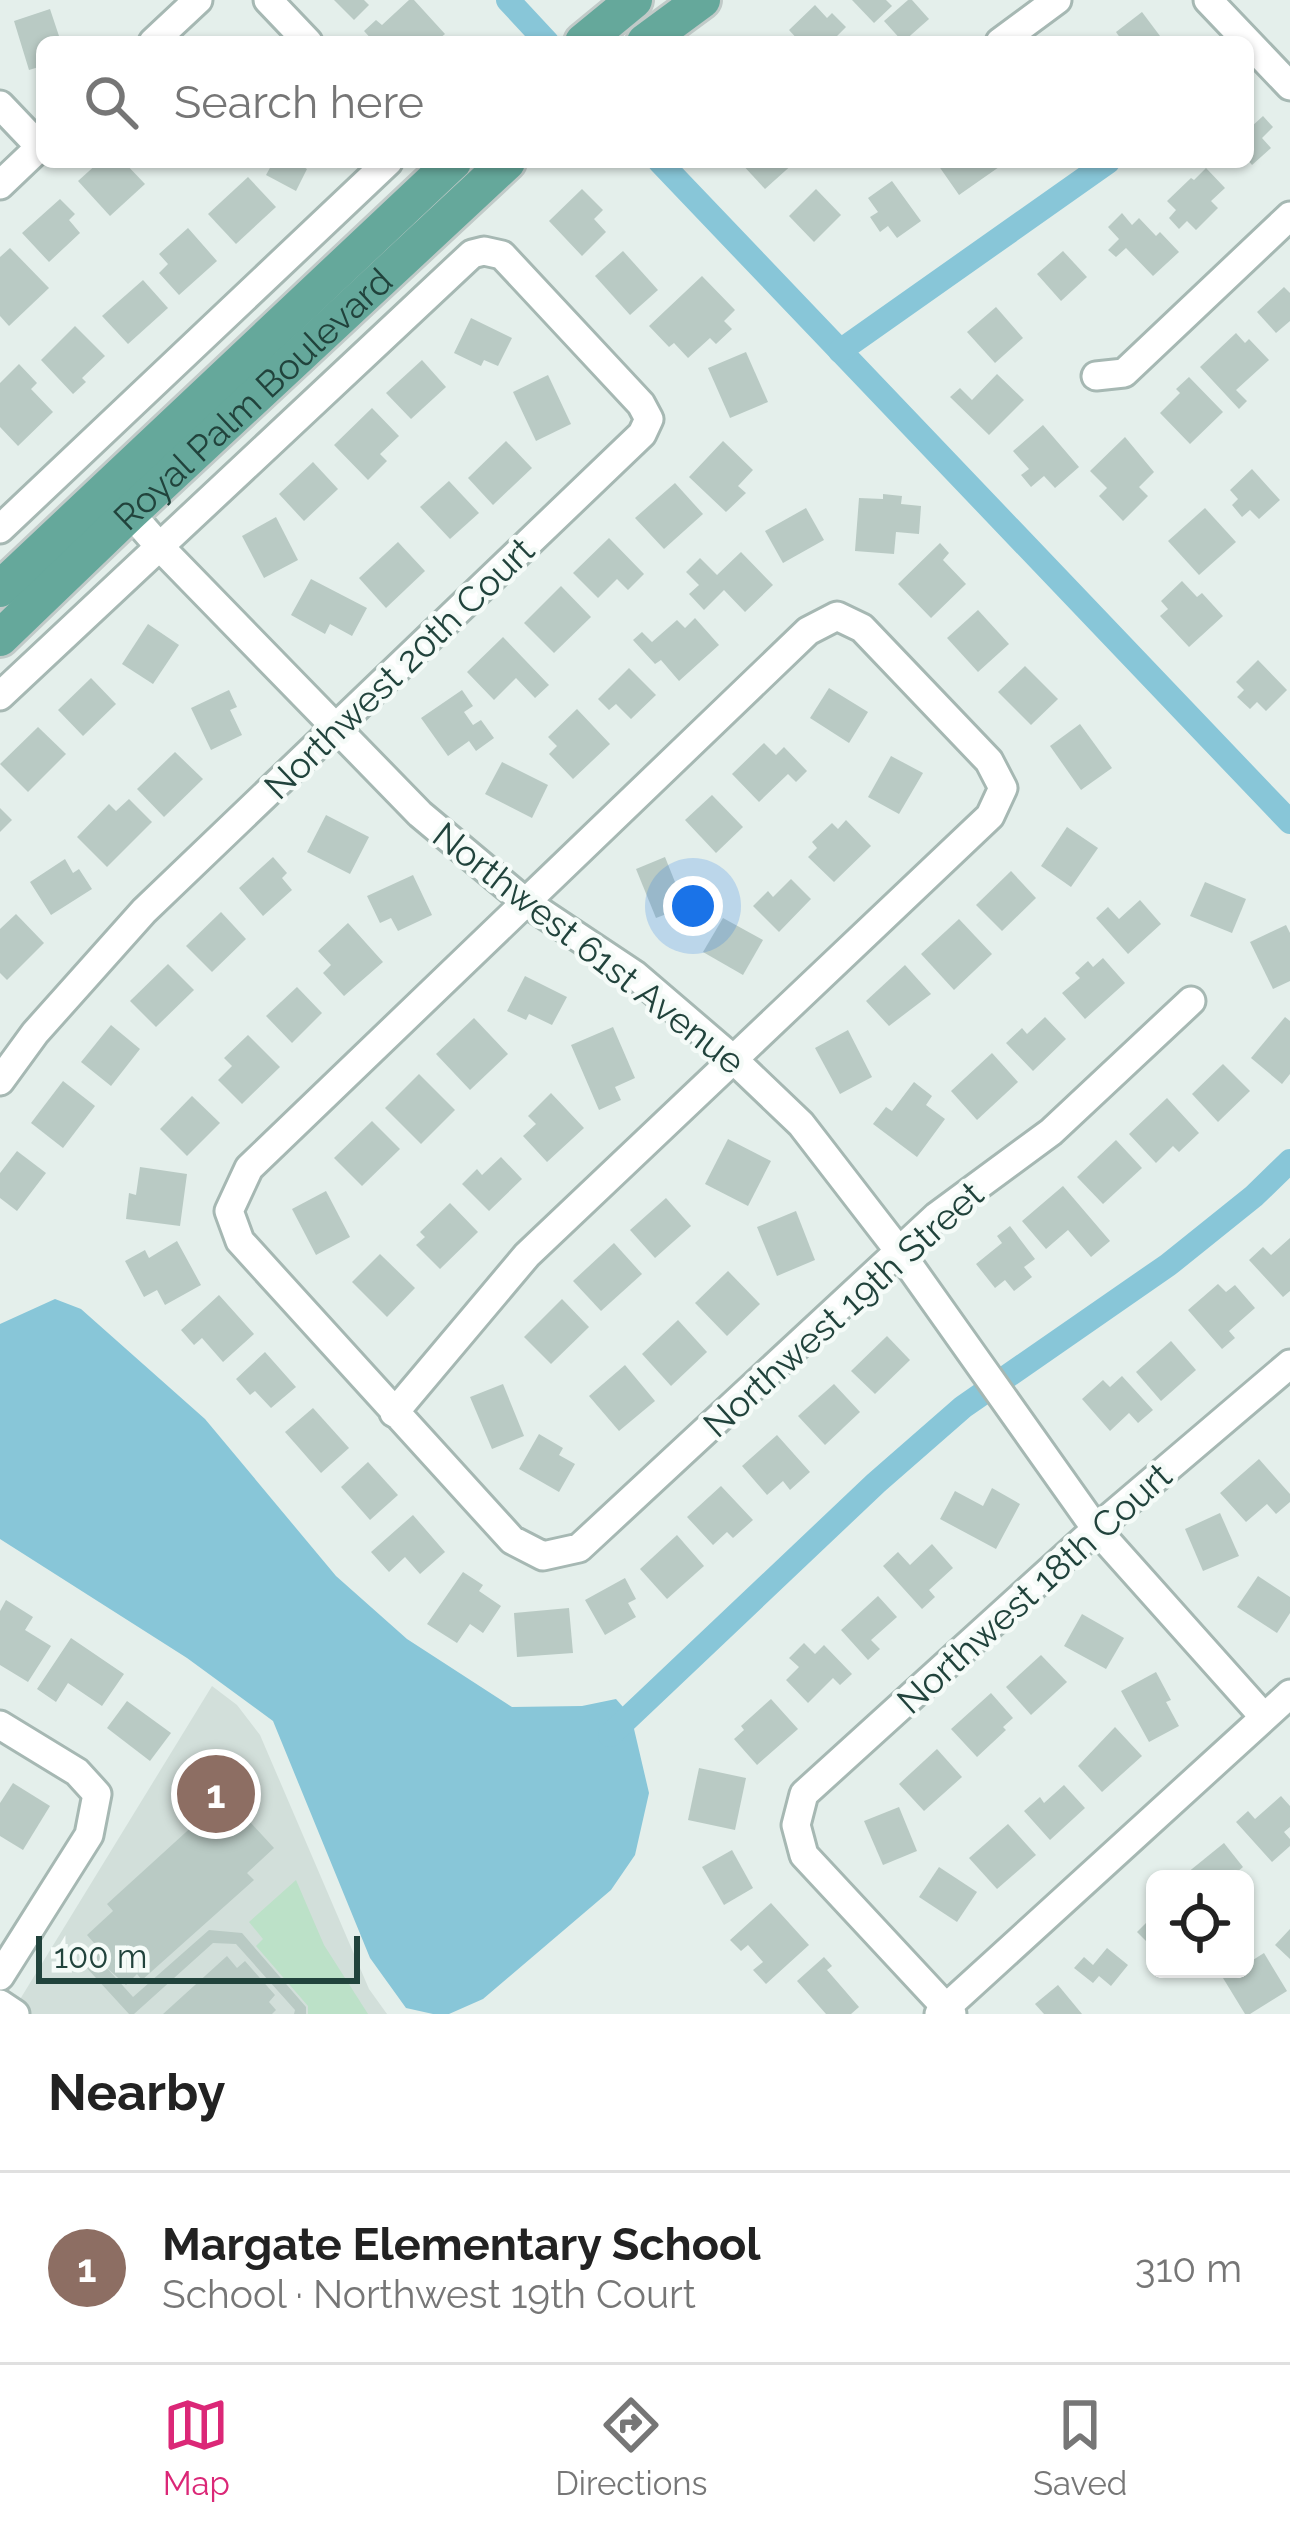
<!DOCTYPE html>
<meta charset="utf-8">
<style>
:root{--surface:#fff;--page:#f6f6f6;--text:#222;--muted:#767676;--line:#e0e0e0;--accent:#db2777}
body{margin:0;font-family:Raleway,sans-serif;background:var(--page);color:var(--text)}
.controls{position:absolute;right:36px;bottom:36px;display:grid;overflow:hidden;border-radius:18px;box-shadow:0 3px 9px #0004}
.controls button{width:108px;height:108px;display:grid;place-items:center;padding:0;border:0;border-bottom:3px solid var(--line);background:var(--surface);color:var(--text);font:60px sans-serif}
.scale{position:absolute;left:36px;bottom:30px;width:324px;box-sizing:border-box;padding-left:12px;border:6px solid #21433c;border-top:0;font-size:33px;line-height:42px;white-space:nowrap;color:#21433c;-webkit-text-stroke:9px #f5fbf8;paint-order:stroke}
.you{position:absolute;left:693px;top:906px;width:42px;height:42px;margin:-30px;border:9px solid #fff;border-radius:50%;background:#1a73e8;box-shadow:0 0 0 18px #1a73e833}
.badge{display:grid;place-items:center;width:78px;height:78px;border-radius:50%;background:var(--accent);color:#fff;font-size:39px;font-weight:700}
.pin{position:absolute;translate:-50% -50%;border:6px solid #fff;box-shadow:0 3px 12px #0006}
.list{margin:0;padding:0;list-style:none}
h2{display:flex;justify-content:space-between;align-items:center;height:156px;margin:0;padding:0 48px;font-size:51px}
h2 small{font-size:39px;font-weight:400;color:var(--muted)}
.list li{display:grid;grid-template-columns:78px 1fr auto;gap:36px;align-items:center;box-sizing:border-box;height:192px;padding:0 48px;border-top:3px solid var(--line)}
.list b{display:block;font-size:45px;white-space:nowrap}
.list p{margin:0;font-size:39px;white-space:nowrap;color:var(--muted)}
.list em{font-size:39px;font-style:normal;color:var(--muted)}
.icon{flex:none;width:66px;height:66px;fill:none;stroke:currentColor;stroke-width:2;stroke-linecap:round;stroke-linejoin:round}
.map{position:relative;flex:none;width:1290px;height:2014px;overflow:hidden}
.search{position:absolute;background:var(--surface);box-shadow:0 3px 9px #0004;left:36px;right:36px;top:36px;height:132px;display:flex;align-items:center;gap:30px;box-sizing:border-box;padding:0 42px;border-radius:18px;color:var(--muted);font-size:45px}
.sheet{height:348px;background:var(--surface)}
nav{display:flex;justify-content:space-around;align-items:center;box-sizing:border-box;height:168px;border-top:3px solid var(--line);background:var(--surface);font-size:33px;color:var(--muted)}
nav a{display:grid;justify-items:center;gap:6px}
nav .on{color:var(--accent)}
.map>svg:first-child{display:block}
</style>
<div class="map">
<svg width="1290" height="2014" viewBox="0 0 1290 2014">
<rect width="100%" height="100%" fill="#e4efeb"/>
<path fill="#d2dfda" d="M212 1686 237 1705 260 1735 369 1989 387 2014H11Z"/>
<path fill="#bce1c8" d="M296 1880 324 1945 368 2014H308V2006L256 1946 263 1939 249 1922Z"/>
<path fill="#88c6d8" d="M55 1299 81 1309 205 1419 336 1576 407 1639 512 1707 582 1706 616 1699 631 1716 649 1793 635 1855 611 1890 483 1999 449 2014H433L406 2008 370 1958 273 1721 187 1658 0 1539V1324Z"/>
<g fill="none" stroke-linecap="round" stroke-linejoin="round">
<g stroke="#88c6d8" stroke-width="24">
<path d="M508 0 547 42"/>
<path d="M660 162 1290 822"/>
<path d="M840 351 1108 162"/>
<path d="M610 1735 876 1483 963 1407 1168 1265 1254 1196 1290 1161"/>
</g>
</g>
<g fill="#b9cac4">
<path d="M334 0H364L369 5 354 20Z"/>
<path d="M409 0H414L445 34 435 42H374L364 31 376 20 382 25Z"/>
<path d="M852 0H886L892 6 874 23Z"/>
<path d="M908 0H912L929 19 903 42 884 21Z"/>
<path d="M815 5 827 18 832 13 846 27 831 42H800L789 30Z"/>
<path d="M50 9 61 42H42V66L29 70 14 21Z"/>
<path d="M1142 12 1163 40 1161 42H1123L1116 32Z"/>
<path d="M1263 116 1273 127 1262 138 1271 148 1252 165 1248 160V123L1251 127Z"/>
<path d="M99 162H124L145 184 110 216 78 181Z"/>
<path d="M263 162H295L307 169 296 191 266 175 271 166Z"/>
<path d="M740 162H795L765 189Z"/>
<path d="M936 162H970L972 166 977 162H996L999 167 959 195Z"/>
<path d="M1206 168 1225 188 1211 201 1218 208 1196 230 1187 221 1179 229 1169 218 1176 210 1167 201 1191 178 1194 180Z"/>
<path d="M248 177 276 207 236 244 208 214Z"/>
<path d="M892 181 921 221 897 238 888 226 880 232 870 217 878 212 868 198Z"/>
<path d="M582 189 603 210 594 219 606 232 582 256 549 221Z"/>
<path d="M816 189 841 215 814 242 789 216Z"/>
<path d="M60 199 75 214 69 220 80 233 49 262 22 233Z"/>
<path d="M1122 213 1132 225 1139 218 1156 236 1160 232 1179 252 1153 276 1126 248 1116 257 1108 250 1119 239 1108 227Z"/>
<path d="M188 228 217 261 179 295 159 273 168 264 159 254Z"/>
<path d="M10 248 49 288 9 326 0 316V257Z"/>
<path d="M623 251 658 290 630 315 595 276Z"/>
<path d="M1063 251 1087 277 1061 301 1037 274Z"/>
<path d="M702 276 735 310 724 321 732 329 716 344 710 338 688 358 674 343 669 347 649 326Z"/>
<path d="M143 280 168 308 128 344 102 316Z"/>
<path d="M1284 287 1290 293V321L1276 333 1257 312Z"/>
<path d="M996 307 1023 338 995 363 967 332Z"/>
<path d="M471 318 512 338 498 366 484 360 481 366 454 353Z"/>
<path d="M75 326 105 356 82 378 86 382 73 394 41 360Z"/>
<path d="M1236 333 1245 343 1249 339 1269 360 1236 390 1247 401 1239 409 1200 367Z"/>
<path d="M746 352 768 402 730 418 708 368Z"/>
<path d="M422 360 446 387 411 419 386 393Z"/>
<path d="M19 364 37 383 31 389 53 412 18 446 0 427V383Z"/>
<path d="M997 374 1024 400 989 435 950 397 960 388 972 400Z"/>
<path d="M548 375 571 424 536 441 513 392Z"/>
<path d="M1189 377 1223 412 1190 444 1160 413 1180 393 1176 389Z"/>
<path d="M372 408 399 436 380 454 387 461 368 480 334 445Z"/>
<path d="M1043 425 1079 467 1055 488 1044 476 1031 487 1021 475 1029 469 1013 451Z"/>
<path d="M1125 437 1154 472 1139 487 1148 496 1123 521 1099 496 1107 488 1090 471Z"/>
<path d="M506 441 532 468 493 505 468 478Z"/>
<path d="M723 441 753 470 738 486 746 493 726 512 689 477Z"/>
<path d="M313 462 338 489 304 521 279 494Z"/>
<path d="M1252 469 1280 500 1259 519 1250 510 1242 517 1232 505 1238 499 1230 490Z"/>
<path d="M449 481 479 513 450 539 420 507Z"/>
<path d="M675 483 703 514 664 549 635 518Z"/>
<path d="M883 494 902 496 901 504 921 506 919 534 896 532 894 554 855 551 859 498 883 499Z"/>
<path d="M806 508 824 540 783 563 765 531Z"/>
<path d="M1205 508 1236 542 1199 575 1168 541Z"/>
<path d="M276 517 298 560 264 578 242 536Z"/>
<path d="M609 538 644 574 628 590 617 579 598 598 573 573Z"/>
<path d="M398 542 425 571 386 608 359 578Z"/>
<path d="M940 543 949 553 943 560 966 584 931 618 898 584Z"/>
<path d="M741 552 773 585 745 612 724 590 704 610 689 594 699 585 686 572 700 558 717 575Z"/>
<path d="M311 579 367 608 352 636 330 624 325 634 291 615Z"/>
<path d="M1182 581 1197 597 1202 593 1223 616 1189 647 1160 616 1168 609 1161 601Z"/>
<path d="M561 586 591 617 554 653 524 623Z"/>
<path d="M978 610 1009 644 978 672 947 638Z"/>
<path d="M695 618 719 645 679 681 661 660 655 664 633 640 642 632 652 642 677 620 685 628Z"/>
<path d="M148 624 179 645 153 684 122 664Z"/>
<path d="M503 637 549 685 535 698 516 678 494 700 467 672Z"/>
<path d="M1258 660 1287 690 1266 711 1257 702 1250 709 1237 697 1244 690 1236 682Z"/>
<path d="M1025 666 1058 699 1031 725 998 692Z"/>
<path d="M629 668 656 695 631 719 616 704 609 710 598 699Z"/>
<path d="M91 678 116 704 83 736 58 710Z"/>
<path d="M829 688 868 712 849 743 810 718Z"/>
<path d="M229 690 237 707 230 710 242 735 211 750 191 708Z"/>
<path d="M462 690 473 706 464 712 473 725 481 720 494 738 476 751 469 741 448 756 421 718Z"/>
<path d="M577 709 610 744 573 779 549 754 557 746 548 737Z"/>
<path d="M1080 724 1112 768 1081 790 1050 746Z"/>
<path d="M38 727 66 754 28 792 0 764Z"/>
<path d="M764 743 776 755 784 747 807 771 796 782 788 774 759 802 732 774Z"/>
<path d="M175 752 203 779 164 817 137 789Z"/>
<path d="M891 756 923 773 899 814 868 797Z"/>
<path d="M502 762 548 785 532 818 485 794Z"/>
<path d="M712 795 743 827 716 853 685 820Z"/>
<path d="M129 799 152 822 107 867 77 837 109 804 116 811Z"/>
<path d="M0 808 12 820 0 832Z"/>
<path d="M326 815 369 837 350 874 307 852Z"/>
<path d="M846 820 871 846 834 882 808 857 817 848 812 842 832 823 838 829Z"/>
<path d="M1067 827 1098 848 1071 887 1041 866Z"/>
<path d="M273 857 287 873 282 878 292 890 263 916 239 888Z"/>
<path d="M665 857 685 907 656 918 636 869Z"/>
<path d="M65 859 73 873 79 869 92 889 51 915 30 882Z"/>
<path d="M1011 871 1036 898 1002 931 976 905Z"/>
<path d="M413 875 432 915 398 931 391 918 380 923 367 896Z"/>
<path d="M791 879 811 899 779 932 753 906 768 891 773 897Z"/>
<path d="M1205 882 1246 899 1232 933 1190 916Z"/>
<path d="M1140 900 1161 924 1128 954 1096 918 1108 907 1119 919Z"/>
<path d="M221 912 246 939 212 972 186 946Z"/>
<path d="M16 914 44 943 7 980 0 973V929Z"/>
<path d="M723 918 763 940 743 975 703 952Z"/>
<path d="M959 919 992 954 954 990 921 954Z"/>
<path d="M348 923 383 962 344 996 323 973 331 965 318 951Z"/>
<path d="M1286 925 1290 933V981L1273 989 1250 942Z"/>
<path d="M1103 958 1125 983 1085 1019 1062 993 1080 978 1075 973 1088 961 1093 967Z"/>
<path d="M168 964 194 990 156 1027 130 1001Z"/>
<path d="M905 965 931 994 889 1026 866 1001Z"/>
<path d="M525 976 567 997 552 1025 529 1014 526 1020 507 1011Z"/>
<path d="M297 987 322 1013 292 1043 266 1016Z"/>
<path d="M1045 1017 1066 1039 1033 1071 1006 1043 1022 1028 1027 1034Z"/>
<path d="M1285 1017 1290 1021V1074L1282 1084 1251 1058Z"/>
<path d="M474 1018 508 1054 470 1090 436 1054Z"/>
<path d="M111 1025 140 1049 111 1086 81 1062Z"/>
<path d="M613 1027 635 1078 615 1087 621 1100 599 1110 571 1045Z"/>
<path d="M848 1030 872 1077 840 1094 815 1048Z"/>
<path d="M248 1035 280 1067 242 1104 218 1080 232 1066 224 1058Z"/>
<path d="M992 1053 1018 1082 977 1120 951 1091Z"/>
<path d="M1223 1064 1250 1091 1218 1122 1192 1094Z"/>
<path d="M419 1074 455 1110 421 1144 385 1108Z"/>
<path d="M63 1081 95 1106 63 1148 31 1123Z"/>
<path d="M914 1082 932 1096 926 1105 945 1119 917 1157 873 1124 886 1107 892 1111Z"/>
<path d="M551 1093 584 1128 547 1162 523 1136 536 1124 528 1116Z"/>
<path d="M192 1096 220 1123 187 1156 160 1129Z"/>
<path d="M1167 1098 1199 1133 1179 1152 1173 1146 1156 1163 1129 1134Z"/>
<path d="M372 1121 400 1149 362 1186 334 1158Z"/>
<path d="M728 1139 771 1161 748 1206 705 1184Z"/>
<path d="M1116 1140 1142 1168 1103 1204 1077 1177Z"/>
<path d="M17 1151 46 1173 17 1211 0 1198V1173Z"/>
<path d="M501 1157 522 1179 489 1211 462 1184 477 1169 482 1175Z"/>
<path d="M140 1167 187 1174 180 1226 126 1219 129 1193 136 1195Z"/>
<path d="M1063 1186 1110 1241 1091 1257 1068 1230 1046 1249 1022 1221Z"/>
<path d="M326 1191 350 1237 316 1255 292 1209Z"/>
<path d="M666 1198 691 1226 655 1258 630 1230Z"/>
<path d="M450 1203 478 1232 440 1269 416 1245 425 1237 420 1232Z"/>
<path d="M796 1211 815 1260 777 1276 757 1227Z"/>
<path d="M1010 1226 1035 1259 1024 1267 1032 1277 1014 1291 1005 1280 995 1288 976 1264 1002 1243 997 1236Z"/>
<path d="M1290 1238V1291L1283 1297 1249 1260 1263 1247 1271 1255Z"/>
<path d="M177 1241 201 1285 165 1305 157 1290 144 1297 125 1261 145 1250 149 1258Z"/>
<path d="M614 1243 642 1274 601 1311 573 1281Z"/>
<path d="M380 1254 415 1288 387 1317 352 1282Z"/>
<path d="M728 1271 760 1304 727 1336 695 1303Z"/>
<path d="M1218 1284 1226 1292 1235 1285 1255 1308 1229 1331 1235 1338 1222 1349 1188 1310Z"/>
<path d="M219 1295 254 1334 223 1362 202 1338 194 1345 181 1330Z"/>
<path d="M562 1299 589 1327 551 1364 524 1337Z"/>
<path d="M678 1320 707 1352 671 1386 642 1354Z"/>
<path d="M887 1336 910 1360 875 1394 851 1371Z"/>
<path d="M1171 1341 1196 1370 1161 1401 1136 1372Z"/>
<path d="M265 1352 296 1387 271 1408 255 1391 250 1395 236 1379Z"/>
<path d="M625 1365 655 1401 619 1431 589 1396Z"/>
<path d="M1122 1376 1153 1410 1138 1423 1129 1413 1110 1431 1082 1399 1103 1380 1110 1387Z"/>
<path d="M503 1384 524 1436 492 1449 470 1397Z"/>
<path d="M834 1384 860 1412 825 1445 798 1416Z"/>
<path d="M313 1408 349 1448 321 1473 285 1432Z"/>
<path d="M539 1434 563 1448 559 1455 575 1464 559 1492 519 1469Z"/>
<path d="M777 1435 810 1472 790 1490 783 1481 767 1495 742 1466Z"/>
<path d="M1259 1459 1290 1494V1502L1276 1514 1267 1504 1246 1522 1220 1493Z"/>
<path d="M368 1462 398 1495 370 1520 341 1487Z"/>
<path d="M721 1486 753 1520 733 1538 727 1532 713 1545 687 1517Z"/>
<path d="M992 1488 1020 1504 996 1549 940 1519 955 1491 983 1506Z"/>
<path d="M1220 1513 1239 1556 1203 1571 1185 1529Z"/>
<path d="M413 1515 445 1552 420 1574 405 1557 389 1572 371 1552Z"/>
<path d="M677 1535 704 1566 667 1599 640 1569Z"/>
<path d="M932 1544 953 1568 929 1590 935 1597 922 1609 883 1566 898 1552 910 1565Z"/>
<path d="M463 1572 483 1585 479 1591 501 1606 483 1633 470 1624 457 1643 427 1624Z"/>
<path d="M1258 1576 1290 1597V1613L1277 1633 1237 1607Z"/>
<path d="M625 1578 636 1599 628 1603 636 1617 605 1635 585 1600Z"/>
<path d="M878 1596 897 1617 871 1640 880 1649 868 1660 841 1630Z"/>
<path d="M6 1600 33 1617 25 1630 51 1646 28 1682 0 1665V1611Z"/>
<path d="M569 1608 573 1653 517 1657 514 1613Z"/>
<path d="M1082 1614 1124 1638 1106 1669 1064 1646Z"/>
<path d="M71 1638 124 1674 102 1706 68 1683 56 1702 37 1689Z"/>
<path d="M804 1643 815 1654 824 1645 852 1674 840 1685 833 1678 808 1703 786 1680 799 1667 789 1658Z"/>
<path d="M1041 1655 1067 1682 1031 1715 1006 1687Z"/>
<path d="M1156 1672 1171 1700 1166 1702 1179 1726 1149 1742 1121 1691Z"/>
<path d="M991 1693 1013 1718 1003 1727 1006 1730 977 1757 951 1729Z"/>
<path d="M771 1699 798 1729 757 1765 734 1739 744 1730 741 1726Z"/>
<path d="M127 1701 171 1733 150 1761 107 1728Z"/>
<path d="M1115 1727 1142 1756 1102 1792 1078 1766Z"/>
<path d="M937 1749 962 1777 924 1811 899 1784Z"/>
<path d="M699 1768 746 1778 735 1830 688 1820Z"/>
<path d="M13 1783 50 1806 23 1850 0 1836V1803Z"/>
<path d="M1064 1785 1085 1808 1050 1840 1024 1811 1040 1797 1044 1803Z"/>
<path d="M1281 1796 1290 1806V1827L1284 1832 1290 1839V1846L1272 1862 1236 1822 1248 1811 1255 1819Z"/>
<path d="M236 1797 255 1817 250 1822 274 1848 247 1873 254 1880 142 1980 137 1974 126 1985 106 1967 133 1997 209 1930 242 1933 306 2007V2014H294L295 2010 236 1944 213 1943 134 2014H129L85 1966 101 1951 87 1935 113 1911 107 1904 219 1802 224 1808Z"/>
<path d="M899 1807 917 1851 883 1865 864 1821Z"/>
<path d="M1008 1824 1036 1855 997 1889 969 1858Z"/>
<path d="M1224 1843 1243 1867 1229 1879H1192L1187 1873Z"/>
<path d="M732 1850 753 1888 724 1905 702 1867Z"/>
<path d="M939 1867 977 1892 957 1922 919 1897Z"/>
<path d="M771 1903 809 1945 766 1984 753 1970 763 1962 748 1945 741 1951 730 1940Z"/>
<path d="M1155 1914V1950L1137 1932Z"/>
<path d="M1290 1929V1959L1275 1945Z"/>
<path d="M1107 1948 1128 1965 1111 1986 1099 1976 1093 1983 1074 1968 1084 1957 1093 1965Z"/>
<path d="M1264 1953 1287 1991 1250 2014H1245L1223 1978 1238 1969H1245V1965Z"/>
<path d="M227 1956 237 1968 245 1961 275 1995 269 2002 276 2010 272 2014H163Z"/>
<path d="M824 1957 832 1966 827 1970 859 2007 851 2014H826L797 1981Z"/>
<path d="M1058 1985 1082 2014H1044L1035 2004Z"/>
</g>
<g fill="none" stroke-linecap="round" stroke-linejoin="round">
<defs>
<g id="minor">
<path d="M268 0 308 42"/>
<path d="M1208 0 1290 86"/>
<path d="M153 42 198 0"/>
<path d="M1000 42 1057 0"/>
<path d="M0 105 40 147"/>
<path d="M0 185 42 145"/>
<path d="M1096 376 1124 373 1290 216"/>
<path d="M117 498 159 546 420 814 524 901 635 975 733 1059 801 1124 899 1251 1096 1529 1264 1717"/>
<path d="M0 529 388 162"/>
<path d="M0 696 472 254 484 251 502 255 641 404 649 419 642 434 144 911 35 1033 0 1081"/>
<path d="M394 1413 527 1255 990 816 1003 788 989 761 862 628 837 616 808 631 249 1168 229 1211 240 1241 512 1540 543 1556 579 1548 937 1216 1051 1132 1191 1001"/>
<path d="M0 1725 77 1772 97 1794 89 1835 0 1976"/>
<path d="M0 2004 15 2014"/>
<path d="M939 2014 1290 1694"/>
<path d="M952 2014 804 1855 796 1825 804 1794 1096 1529 1290 1364"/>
</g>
<g id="major">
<path d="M583 42 634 0"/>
<path d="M645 42 702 0"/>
<path d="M0 589 453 162"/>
<path id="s1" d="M0 638 130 513 507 162"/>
</g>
</defs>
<use href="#minor" stroke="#a6b8b3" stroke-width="33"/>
<use href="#major" stroke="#c1cac8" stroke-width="42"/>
<use href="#minor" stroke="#fff" stroke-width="27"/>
<use href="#major" stroke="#65a89b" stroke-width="36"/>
</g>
<g text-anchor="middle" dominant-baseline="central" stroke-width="9" stroke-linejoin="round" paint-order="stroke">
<g font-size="36" fill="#21433c" stroke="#f5fbf8">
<text stroke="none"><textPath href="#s1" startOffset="348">Royal Palm Boulevard</textPath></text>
<text transform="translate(399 668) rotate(-44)">Northwest 20th Court</text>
<text transform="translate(589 948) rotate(38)">Northwest 61st Avenue</text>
<text transform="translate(843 1309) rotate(-42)">Northwest 19th Street</text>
<text transform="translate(1034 1588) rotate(-42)">Northwest 18th Court</text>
</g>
</g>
</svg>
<div class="controls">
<button><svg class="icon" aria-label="locate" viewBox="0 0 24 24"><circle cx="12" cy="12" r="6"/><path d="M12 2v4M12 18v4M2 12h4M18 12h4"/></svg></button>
</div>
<div class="scale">100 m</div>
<div class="you"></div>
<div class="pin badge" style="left:216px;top:1794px;background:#8d6e63">1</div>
<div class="search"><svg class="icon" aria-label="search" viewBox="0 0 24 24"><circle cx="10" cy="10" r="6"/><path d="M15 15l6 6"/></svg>Search here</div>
</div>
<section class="sheet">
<h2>Nearby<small></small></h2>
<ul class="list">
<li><span class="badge" style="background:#8d6e63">1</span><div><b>Margate Elementary School</b><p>School · Northwest 19th Court</p></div><em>310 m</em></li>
</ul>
</section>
<nav>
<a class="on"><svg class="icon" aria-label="map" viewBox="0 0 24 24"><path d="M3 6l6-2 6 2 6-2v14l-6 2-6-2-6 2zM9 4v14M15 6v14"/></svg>Map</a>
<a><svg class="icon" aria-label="directions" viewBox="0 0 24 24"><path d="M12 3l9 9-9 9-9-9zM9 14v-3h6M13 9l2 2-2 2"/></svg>Directions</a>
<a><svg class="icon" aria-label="saved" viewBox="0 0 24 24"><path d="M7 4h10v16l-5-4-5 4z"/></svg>Saved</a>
</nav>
